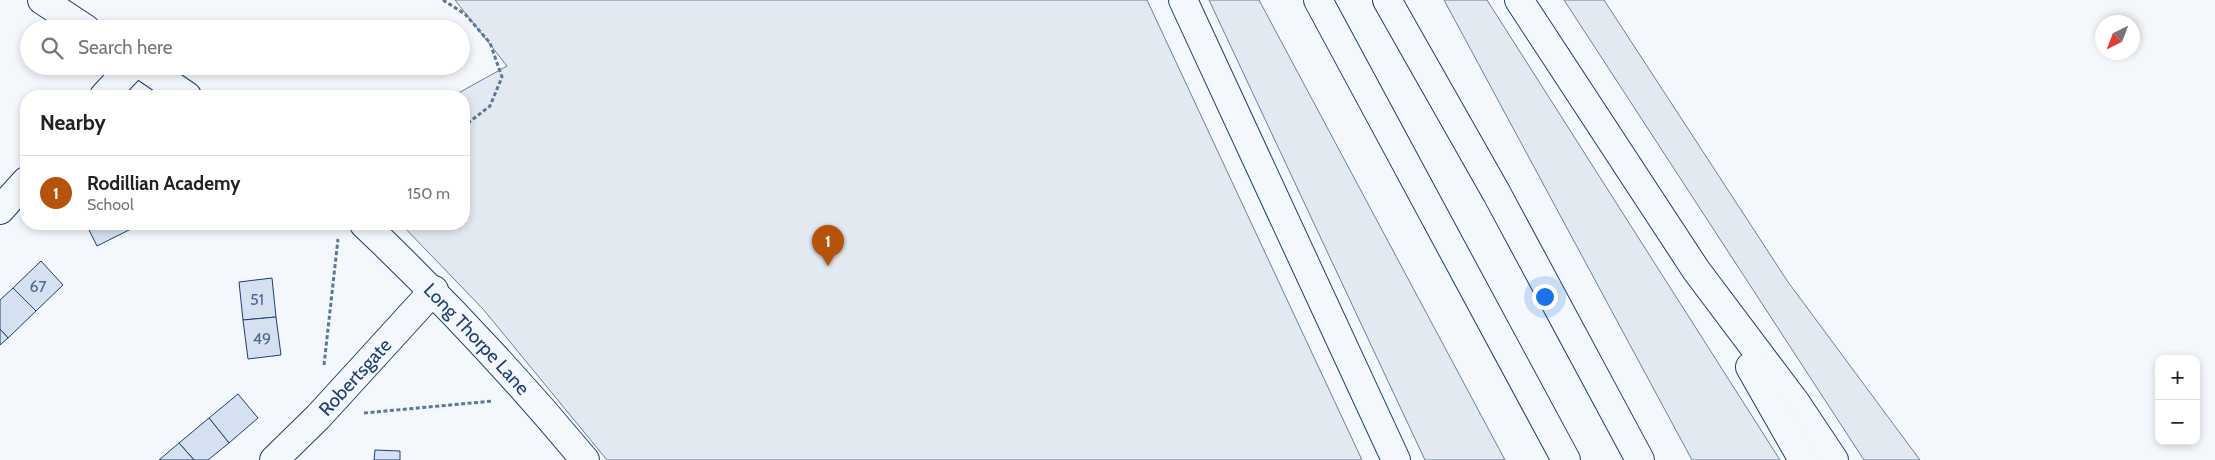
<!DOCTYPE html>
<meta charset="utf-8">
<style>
:root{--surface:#fff;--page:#f2f2f2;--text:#222;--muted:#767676;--line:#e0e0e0;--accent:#b45309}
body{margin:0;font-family:Cabin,sans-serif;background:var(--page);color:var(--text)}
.controls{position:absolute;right:15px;bottom:15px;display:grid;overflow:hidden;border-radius:10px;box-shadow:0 2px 8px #0003}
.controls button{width:45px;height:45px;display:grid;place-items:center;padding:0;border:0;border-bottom:1px solid var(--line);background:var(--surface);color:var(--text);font:25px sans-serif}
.compass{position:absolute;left:2095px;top:15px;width:45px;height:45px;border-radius:50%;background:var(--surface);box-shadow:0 2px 8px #0003;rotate:222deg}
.you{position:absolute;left:1544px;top:296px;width:18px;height:18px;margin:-12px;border:4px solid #fff;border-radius:50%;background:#1a73e8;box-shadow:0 0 0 8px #1a73e833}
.badge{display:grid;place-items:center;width:32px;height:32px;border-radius:50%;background:var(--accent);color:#fff;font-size:16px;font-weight:700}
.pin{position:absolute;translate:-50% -41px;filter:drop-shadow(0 1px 2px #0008)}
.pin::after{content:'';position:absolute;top:26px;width:18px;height:15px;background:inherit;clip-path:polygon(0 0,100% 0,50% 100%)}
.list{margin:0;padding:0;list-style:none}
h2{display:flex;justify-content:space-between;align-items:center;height:65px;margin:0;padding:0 20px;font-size:21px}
h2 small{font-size:16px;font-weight:400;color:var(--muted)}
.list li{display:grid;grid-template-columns:32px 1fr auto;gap:15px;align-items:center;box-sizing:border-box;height:75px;padding:0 20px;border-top:1px solid var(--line)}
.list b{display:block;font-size:19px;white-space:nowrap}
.list p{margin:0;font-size:16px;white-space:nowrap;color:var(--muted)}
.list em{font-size:16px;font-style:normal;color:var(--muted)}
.icon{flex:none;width:28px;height:28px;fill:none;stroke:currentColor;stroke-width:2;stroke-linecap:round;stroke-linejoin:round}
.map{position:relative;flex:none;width:2215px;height:460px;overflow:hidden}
.search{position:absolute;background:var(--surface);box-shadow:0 2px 8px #0003;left:20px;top:20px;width:450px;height:55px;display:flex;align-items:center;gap:12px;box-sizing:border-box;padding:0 18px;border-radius:28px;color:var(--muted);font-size:19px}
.panel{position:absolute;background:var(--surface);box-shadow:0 2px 8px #0003;left:20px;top:90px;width:450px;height:140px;border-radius:20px}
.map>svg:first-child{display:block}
</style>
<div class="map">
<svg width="2215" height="460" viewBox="0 0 2215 460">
<rect width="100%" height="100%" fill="#f4f7fb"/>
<g fill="#e3e9f0" stroke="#687fa3">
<path d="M455 0H1147L1362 460H607L483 309 401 224H464V96H453L507 66Z"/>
<path d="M1209 0H1259L1505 460H1425Z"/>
<path d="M1444 0H1487L1780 460H1692Z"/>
<path d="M1564 0H1604L1788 282 1920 460H1864Z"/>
</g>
<g fill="#d5e0f0" stroke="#1d3f73">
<path d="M86 224H131L133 228 97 246Z"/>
<path d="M131 224H142L133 228Z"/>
<path d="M41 261 63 285 36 311 13 288Z"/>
<path d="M272 278 276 317 243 320 239 282Z"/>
<path d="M13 288 36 311 8 338 0 329V300Z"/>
<path d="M276 317 281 355 248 359 243 320Z"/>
<path d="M0 329 8 338 0 345Z"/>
<path d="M238 394 258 418 229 443 209 418Z"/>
<path d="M209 418 229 443 208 460H194L179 443Z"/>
<path d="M179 443 194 460H159Z"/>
<path d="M375 450 400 451V460H374Z"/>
</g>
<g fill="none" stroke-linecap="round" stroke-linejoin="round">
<defs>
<g id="street">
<path d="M104 96 132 66"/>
<path d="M0 210 26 181"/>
<path id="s1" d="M274 460 318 417 434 290"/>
</g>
<g id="secondary">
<path d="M42 0 86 29"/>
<path d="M143 66 187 96"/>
<path id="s2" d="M364 224C443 299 515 376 585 460"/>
</g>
<g id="highway">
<path d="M1183 0 1396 460"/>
<path d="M1318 0 1566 460"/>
<path d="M1387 0 1497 194 1640 460"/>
<path d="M1519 0 1696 270 1796 403 1834 460"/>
<path d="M1750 367 1803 460"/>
</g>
</defs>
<use href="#street" stroke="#1d3f73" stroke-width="30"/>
<use href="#secondary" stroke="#1d3f73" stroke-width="30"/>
<use href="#highway" stroke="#1d3f73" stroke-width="30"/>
<g stroke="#5e769c" stroke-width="3" stroke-dasharray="4 2.5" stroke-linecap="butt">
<path d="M443 0 465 14 490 43 502 77 490 106 464 126"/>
<path d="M324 365 338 239"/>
<path d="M364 413 493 401"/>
</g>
<use href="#street" stroke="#f4f7fb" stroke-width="28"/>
<use href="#secondary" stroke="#f4f7fb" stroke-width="28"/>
<use href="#highway" stroke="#f4f7fb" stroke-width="28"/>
</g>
<g text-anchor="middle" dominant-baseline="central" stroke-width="4" stroke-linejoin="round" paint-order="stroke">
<g font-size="16" fill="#4b6792">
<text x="38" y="286">67</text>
<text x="257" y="299">51</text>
<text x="262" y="338">49</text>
</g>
<g font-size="19" fill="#1d3f73" stroke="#f4f7fb">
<text stroke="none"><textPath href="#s2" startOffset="161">Long Thorpe Lane</textPath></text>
<text stroke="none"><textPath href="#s1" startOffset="116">Robertsgate</textPath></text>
</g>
</g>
</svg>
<div class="controls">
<button>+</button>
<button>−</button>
</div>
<svg class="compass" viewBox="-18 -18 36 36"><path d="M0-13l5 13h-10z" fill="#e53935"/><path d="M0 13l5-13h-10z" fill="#767676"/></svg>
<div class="you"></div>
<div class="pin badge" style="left:828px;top:266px">1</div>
<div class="search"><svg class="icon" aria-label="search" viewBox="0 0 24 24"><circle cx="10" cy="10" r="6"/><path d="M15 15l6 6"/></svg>Search here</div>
<section class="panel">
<h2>Nearby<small></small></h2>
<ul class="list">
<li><span class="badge">1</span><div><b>Rodillian Academy</b><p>School</p></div><em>150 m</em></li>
</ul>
</section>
</div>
